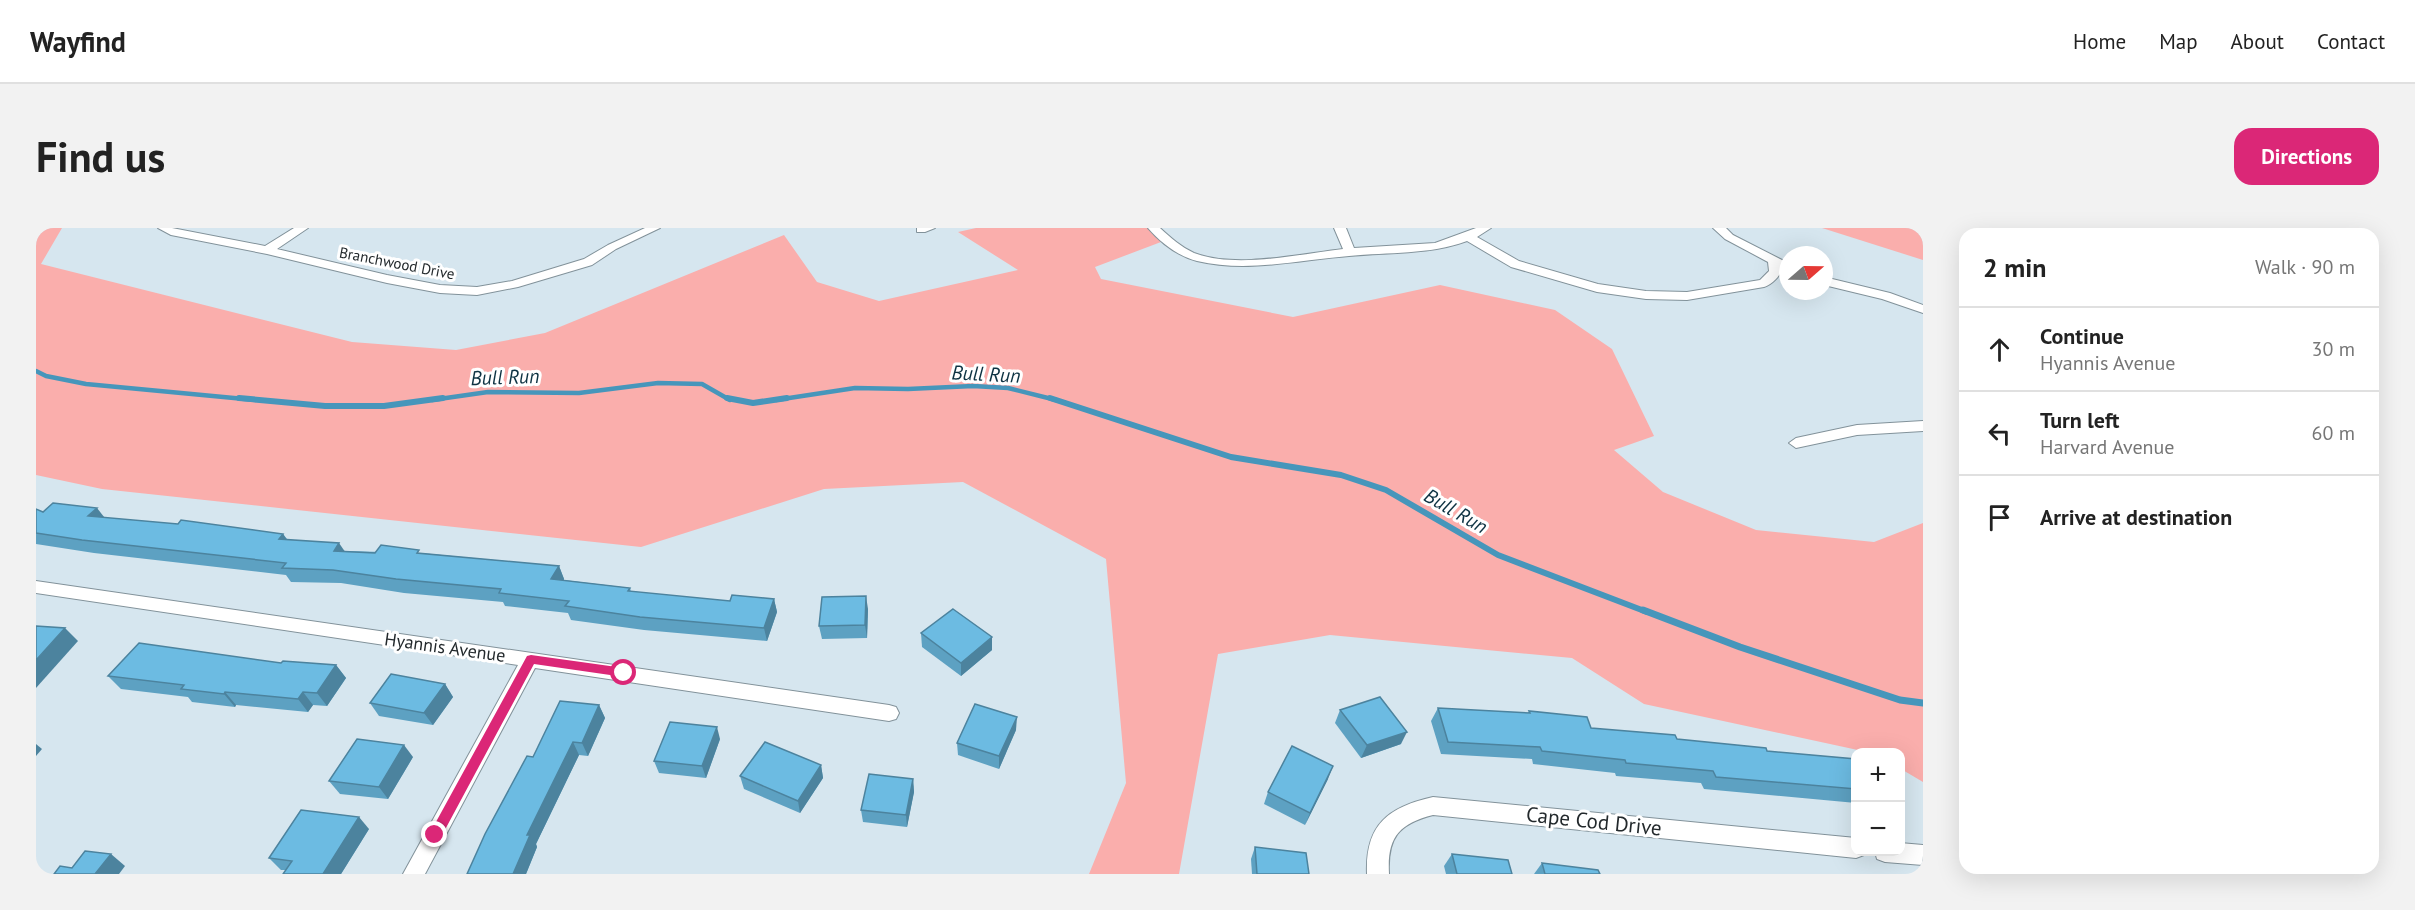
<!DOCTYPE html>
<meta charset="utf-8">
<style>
:root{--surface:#fff;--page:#f2f2f2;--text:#222;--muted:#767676;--line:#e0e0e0;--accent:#db2777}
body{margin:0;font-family:"PT Sans",sans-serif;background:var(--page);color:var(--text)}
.controls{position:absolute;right:18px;bottom:18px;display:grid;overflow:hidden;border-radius:12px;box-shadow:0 6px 24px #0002}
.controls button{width:54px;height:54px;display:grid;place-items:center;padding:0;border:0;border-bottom:2px solid var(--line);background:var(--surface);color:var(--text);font:30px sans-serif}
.compass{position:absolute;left:1743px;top:18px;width:54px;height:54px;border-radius:50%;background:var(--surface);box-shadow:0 6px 24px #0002;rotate:70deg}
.stop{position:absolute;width:18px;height:18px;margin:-14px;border:4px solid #db2777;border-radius:50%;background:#fff}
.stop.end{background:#db2777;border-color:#fff;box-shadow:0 2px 6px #0008}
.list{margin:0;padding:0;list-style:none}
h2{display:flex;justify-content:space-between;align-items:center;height:78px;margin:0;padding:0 24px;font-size:26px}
h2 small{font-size:20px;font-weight:400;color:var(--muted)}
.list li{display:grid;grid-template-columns:39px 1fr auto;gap:18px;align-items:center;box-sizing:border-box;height:84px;padding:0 24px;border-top:2px solid var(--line)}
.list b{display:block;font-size:22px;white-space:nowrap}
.list p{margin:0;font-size:20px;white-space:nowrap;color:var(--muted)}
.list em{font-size:20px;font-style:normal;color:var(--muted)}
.icon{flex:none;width:33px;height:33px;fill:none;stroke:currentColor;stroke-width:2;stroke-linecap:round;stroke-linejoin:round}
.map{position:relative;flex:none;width:1887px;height:646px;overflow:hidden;border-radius:18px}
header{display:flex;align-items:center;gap:36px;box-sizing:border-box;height:84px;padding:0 30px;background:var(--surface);border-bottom:2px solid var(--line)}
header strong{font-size:28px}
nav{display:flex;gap:33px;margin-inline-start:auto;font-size:21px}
.intro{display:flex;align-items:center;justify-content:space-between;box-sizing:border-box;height:144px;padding:0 36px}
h1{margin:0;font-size:42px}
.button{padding:15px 27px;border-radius:18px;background:var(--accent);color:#fff;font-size:21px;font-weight:700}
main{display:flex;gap:36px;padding:0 36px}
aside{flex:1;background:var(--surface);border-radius:18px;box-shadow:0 6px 24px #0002}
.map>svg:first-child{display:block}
</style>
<header>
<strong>Wayfind</strong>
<nav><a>Home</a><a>Map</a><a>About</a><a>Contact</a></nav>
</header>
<div class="intro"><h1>Find us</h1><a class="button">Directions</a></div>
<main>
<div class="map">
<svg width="1887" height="646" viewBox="0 0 1887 646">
<rect width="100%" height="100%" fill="#d6e6ef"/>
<g fill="#faaeac">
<path d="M0 0H26L5 36 316 114 420 122 509 105 748 7 781 54 843 73 982 42 922 4 940 0H1116L1125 14 1059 39 1065 51 1257 89 1404 57 1519 82 1576 121 1618 208 1578 222 1627 264 1720 302 1838 314 1887 295V554L1865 541 1864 524H1831L1608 476 1536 430 1294 407 1182 426 1143 646H1053L1090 555 1070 331 927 254 788 261 605 319 66 261 0 247Z"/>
<path d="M1786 0H1887V32Z"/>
</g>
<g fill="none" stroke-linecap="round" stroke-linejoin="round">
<g stroke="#4696bb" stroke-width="4.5">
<path d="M0 143 10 148 50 156 219 172"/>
<path d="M396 172 452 164 543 165 622 155 666 156 694 172"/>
<path d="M740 172 819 160 872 161 937 158 972 160 1020 172"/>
</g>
<g stroke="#4696bb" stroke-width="6">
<path d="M203 170 289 178H348L407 170"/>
<path d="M691 170 717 175 751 170"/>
<path d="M1014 170 1195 229 1305 247 1350 262 1462 327 1611 384"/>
</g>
<path stroke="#4696bb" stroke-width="7" d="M1607 382 1704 419 1864 472 1887 475"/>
<defs>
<g id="minor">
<path d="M122 0H136L229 18 258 0H272L241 21 351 47 404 57 441 59 476 53 548 31 572 17 609 0H624L580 21 556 37 482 59 441 67 404 65 351 55 231 26 135 7Z"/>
<path d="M881 0H899L889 4H881Z"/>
<path d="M1112 0H1124C1135 10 1145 19 1158 25 1200 41 1263 26 1307 21L1298 0H1310L1318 20 1399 15 1440 0H1455L1441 9 1483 33 1562 56 1610 63 1651 64 1724 52 1733 43 1732 34 1689 11 1677 0H1690L1697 7 1752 35V44L1745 41C1745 48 1735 57 1728 59L1651 72 1610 71 1561 64 1475 39 1431 13C1393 27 1353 24 1313 28 1263 32 1211 45 1161 33 1142 28 1125 15 1112 0Z"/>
<path d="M1788 49 1854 65 1887 77V85L1846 71 1788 57Z"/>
<path d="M1887 193V203L1821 207 1760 220 1753 215 1760 210 1821 197Z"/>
<path d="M0 353 853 477 860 479 863 485 860 491 853 493 499 440 389 646H367L482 437 0 365Z"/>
<path d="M1397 569 1820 610V624H1829L1828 627 1820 630 1397 587C1362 596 1351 610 1353 646H1331C1329 597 1352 579 1397 569Z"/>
<path d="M1864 615 1887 617V637L1849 634 1841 631 1839 624H1864Z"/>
</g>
</defs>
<use href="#minor" stroke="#82929a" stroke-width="2"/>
<use href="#minor" fill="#fff" fill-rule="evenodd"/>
</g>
<g fill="#5da1c2">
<path d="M0 281 7 284 247 306 251 311 309 323 385 325 523 338 528 351V352L594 360 595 364 694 373 738 371 741 384 731 413 608 402 535 392 532 385 469 378 467 374 368 365 305 355 255 354 250 347 58 325 0 316Z"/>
<path d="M832 381 831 410 786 411 783 398Z"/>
<path d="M885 405 956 422 925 448 886 419Z"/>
<path d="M245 435 300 437 310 450 291 478 277 477 272 484 200 477 199 479 156 474 152 469 85 461 72 448Z"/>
<path d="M409 456 417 469 397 497 343 488 334 475Z"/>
<path d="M563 477 569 490 552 528 543 527 500 616 501 619 490 646 497 529Z"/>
<path d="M1402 480 1492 485 1493 483 1555 500 1731 523 1820 531V575L1668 561 1665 555 1580 548 1579 545 1497 536 1496 531 1405 526 1395 493Z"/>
<path d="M1304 482 1365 516 1325 530 1299 495Z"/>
<path d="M980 502 963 541 922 527 921 515Z"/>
<path d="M684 511 670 550 623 545 618 533Z"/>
<path d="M377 529 352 571 304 566 293 553Z"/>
<path d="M785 537 787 550 764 585 708 561 704 548Z"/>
<path d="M877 551 878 564 871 599 827 594 825 582Z"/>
<path d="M1292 551 1269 597 1228 576 1232 564Z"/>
<path d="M333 601 305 646H247L250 642H245L233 630Z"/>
<path d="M1219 619 1273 646H1216L1215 631Z"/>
<path d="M1416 626 1476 646H1410L1408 638Z"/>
<path d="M1506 635 1564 646H1498Z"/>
</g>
<g fill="#4c839e">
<path d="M61 280 72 294 52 288Z"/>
<path d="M247 306 256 319 243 311Z"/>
<path d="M303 315 312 328 298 323Z"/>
<path d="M523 338 528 351 521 364 515 351Z"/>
<path d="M830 368 832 381 831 410 829 397Z"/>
<path d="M738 371 741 384 731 413 728 400Z"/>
<path d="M29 400 42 413 0 460V432Z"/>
<path d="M956 409V422L925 448V435Z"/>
<path d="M300 437 310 450 291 478 281 465Z"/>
<path d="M409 456 417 469 397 497 388 485Z"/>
<path d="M189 464 200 477 199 479 188 466Z"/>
<path d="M267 464 277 477 272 484 262 471Z"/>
<path d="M563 477 569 490 552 528 546 515Z"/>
<path d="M981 489 980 502 963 541V528Z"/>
<path d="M681 499 684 511 670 550 666 538Z"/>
<path d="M1371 504 1365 516 1325 530 1331 517Z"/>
<path d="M537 514 543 527 500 616 501 619 490 646H477L491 607Z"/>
<path d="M0 516 6 521 0 528Z"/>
<path d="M368 517 377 529 352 571 343 559Z"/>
<path d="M785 537 787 550 764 585 762 573Z"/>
<path d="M1297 538 1292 551 1269 597 1274 585Z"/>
<path d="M877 551 878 564 871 599 870 587Z"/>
<path d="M323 589 333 601 305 646H287Z"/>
<path d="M75 626 89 638 83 646H59Z"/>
</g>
<g fill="#6cbbe2" stroke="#4c839e" stroke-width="1.5">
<path d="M17 275 61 280 52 288 142 296 145 292 247 306 243 311 303 315 298 323 339 325 345 317 383 322 381 325 523 338 515 351 594 360 592 363 694 373 696 367 738 371 728 400 604 389 529 378 533 373 463 365 465 361 360 351 297 342 246 340 250 335 46 312 0 305V281L7 284Z"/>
<path d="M830 368 829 397 783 398 786 369Z"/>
<path d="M917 381 956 409 925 435 885 405Z"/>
<path d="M0 398 29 400 0 432Z"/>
<path d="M103 415 245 435 247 433 300 437 281 465 267 464 262 471 189 464 188 466 145 461 148 457 72 448Z"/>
<path d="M355 446 409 456 388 485 334 475Z"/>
<path d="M1344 469 1371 504 1331 517 1304 482Z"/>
<path d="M524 473 563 477 546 515 537 514 491 607H494L477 646H431L449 606 491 528 497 529Z"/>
<path d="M939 476 981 489 963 528 921 515Z"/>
<path d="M1402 480 1494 485 1493 483 1551 489 1555 500 1639 507 1641 511 1730 520 1731 523 1820 531V561L1680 549 1677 543 1590 535 1589 532 1506 523 1504 519 1412 514Z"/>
<path d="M634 494 681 499 666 538 618 533Z"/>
<path d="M321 511 368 517 343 559 293 553Z"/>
<path d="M729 514 785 537 762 573 704 548Z"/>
<path d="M1256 518 1297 538 1274 585 1232 564Z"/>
<path d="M833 546 877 551 870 587 825 582Z"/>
<path d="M265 582 323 589 287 646H247L256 633 233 630Z"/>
<path d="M1219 619 1270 625 1273 646H1221Z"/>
<path d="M49 623 75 626 59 646H18L24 638 36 640Z"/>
<path d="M1416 626 1472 632 1476 646H1421Z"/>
<path d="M1506 635 1562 642 1564 646H1509Z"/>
</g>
<path fill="#db2777" d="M495 427 588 440 593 445 588 449 498 436 404 611H395L393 607 395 603 491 428Z"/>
<g text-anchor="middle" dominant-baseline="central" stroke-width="6" stroke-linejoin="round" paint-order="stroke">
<g font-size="15" fill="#23292c" stroke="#fff">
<text transform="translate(361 35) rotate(11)">Branchwood Drive</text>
</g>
<g font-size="18" fill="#23292c" stroke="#fff">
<text transform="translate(409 419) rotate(8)">Hyannis Avenue</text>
</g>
<g font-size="20" font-style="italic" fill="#0e3343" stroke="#fff">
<text transform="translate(950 146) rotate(3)">Bull Run</text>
<text transform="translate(469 149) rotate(-2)">Bull Run</text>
<text transform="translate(1420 283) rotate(30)">Bull Run</text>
</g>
<g font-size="21" fill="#23292c" stroke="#fff">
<text transform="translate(1558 593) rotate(6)">Cape Cod Drive</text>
</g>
</g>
</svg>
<div class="controls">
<button>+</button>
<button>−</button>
</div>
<svg class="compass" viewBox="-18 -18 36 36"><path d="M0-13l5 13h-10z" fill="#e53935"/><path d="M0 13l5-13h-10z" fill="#767676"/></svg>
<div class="stop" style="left:588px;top:445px"></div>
<div class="stop end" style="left:399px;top:607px"></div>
</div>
<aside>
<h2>2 min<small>Walk · 90 m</small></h2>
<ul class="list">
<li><svg class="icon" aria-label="ahead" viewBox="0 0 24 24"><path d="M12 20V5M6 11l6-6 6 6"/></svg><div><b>Continue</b><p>Hyannis Avenue</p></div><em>30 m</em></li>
<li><svg class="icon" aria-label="left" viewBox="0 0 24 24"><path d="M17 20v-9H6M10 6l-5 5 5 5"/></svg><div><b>Turn left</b><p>Harvard Avenue</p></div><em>60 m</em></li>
<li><svg class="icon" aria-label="arrive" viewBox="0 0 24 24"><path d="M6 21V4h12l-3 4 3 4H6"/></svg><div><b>Arrive at destination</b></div></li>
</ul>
</aside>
</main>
